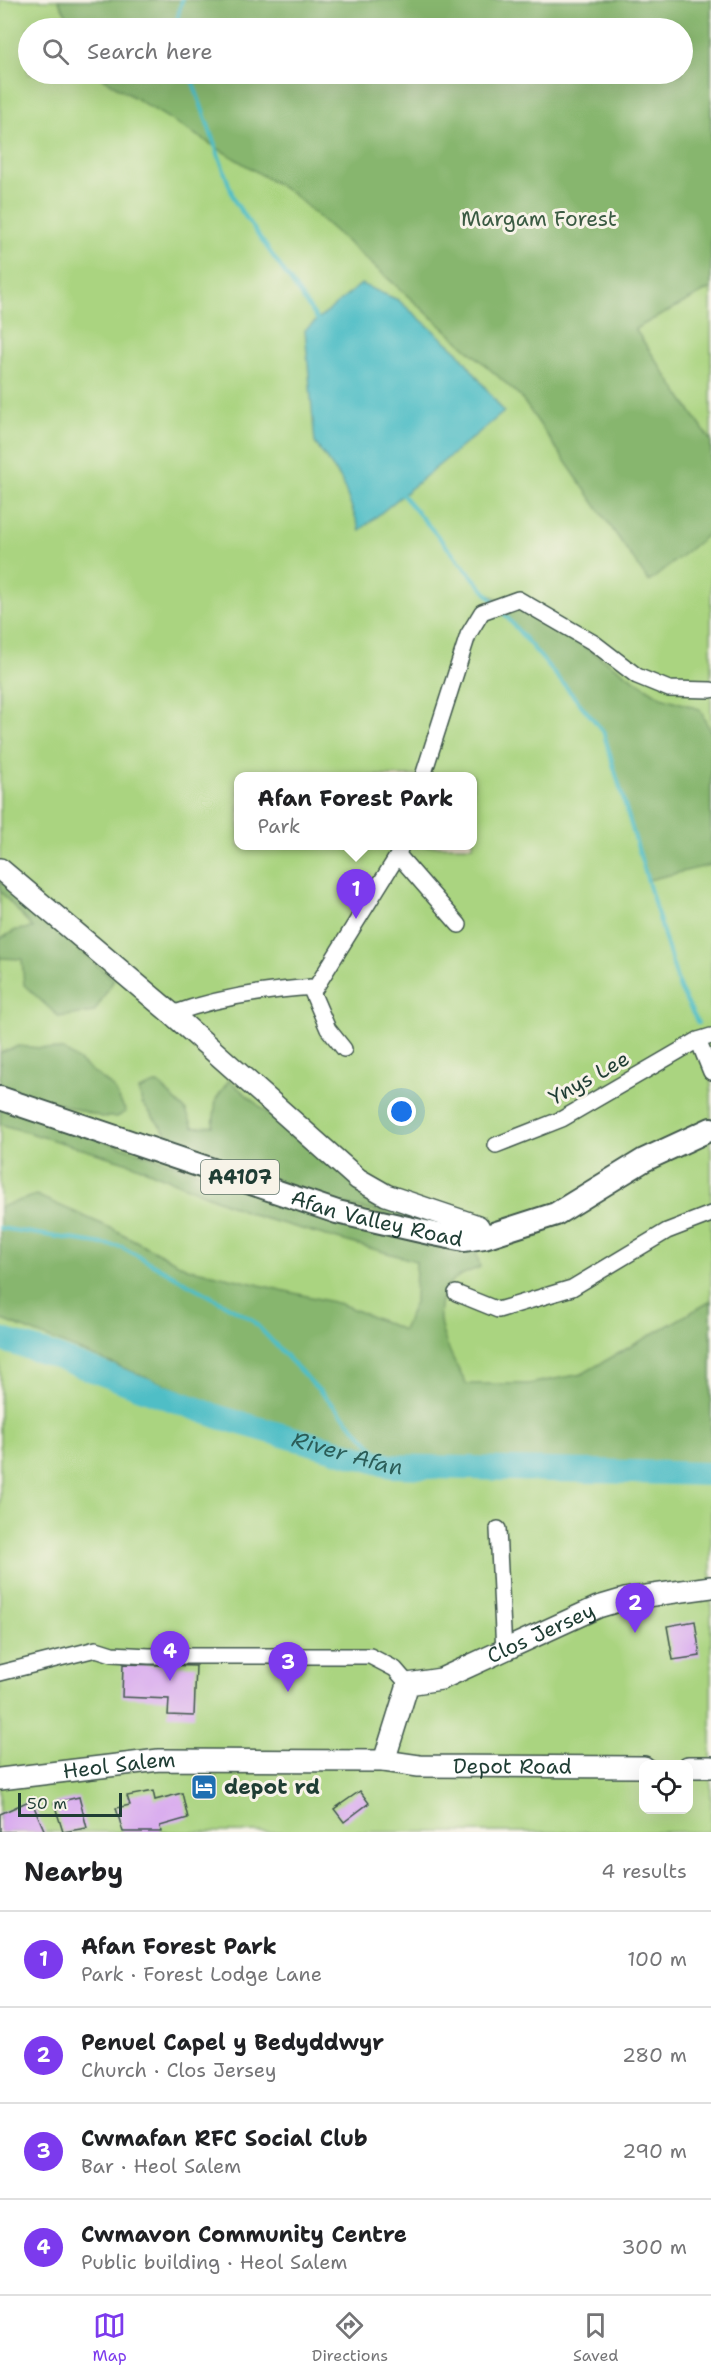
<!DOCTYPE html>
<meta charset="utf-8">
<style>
:root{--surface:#fff;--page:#f6f6f6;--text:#202124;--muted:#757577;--line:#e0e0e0;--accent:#7c3aed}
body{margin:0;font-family:"Shantell Sans",sans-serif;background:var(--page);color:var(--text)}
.controls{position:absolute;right:18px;bottom:18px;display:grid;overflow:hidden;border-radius:12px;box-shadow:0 6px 24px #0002}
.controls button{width:54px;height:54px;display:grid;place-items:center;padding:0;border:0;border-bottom:2px solid var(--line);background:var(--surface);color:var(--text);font:30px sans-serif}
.scale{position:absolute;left:18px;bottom:15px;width:104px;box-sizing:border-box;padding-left:6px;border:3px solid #1f3d34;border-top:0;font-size:16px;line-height:21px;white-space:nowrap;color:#1f3d34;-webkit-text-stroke:4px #f7f3e8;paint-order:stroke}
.you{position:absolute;left:402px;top:1112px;width:21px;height:21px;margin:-15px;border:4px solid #fff;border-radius:50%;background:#1a73e8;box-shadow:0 0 0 9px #1a73e833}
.badge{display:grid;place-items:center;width:39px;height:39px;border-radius:50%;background:var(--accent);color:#fff;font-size:20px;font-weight:700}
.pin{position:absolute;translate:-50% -50px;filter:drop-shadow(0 2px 3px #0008)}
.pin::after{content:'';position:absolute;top:32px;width:21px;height:18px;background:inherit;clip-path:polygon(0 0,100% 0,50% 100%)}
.popup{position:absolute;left:234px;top:772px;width:243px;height:78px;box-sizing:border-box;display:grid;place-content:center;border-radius:12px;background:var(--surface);filter:drop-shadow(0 2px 4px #0005);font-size:20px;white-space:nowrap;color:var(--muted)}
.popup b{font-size:22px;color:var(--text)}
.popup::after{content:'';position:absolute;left:50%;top:100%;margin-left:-12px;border:12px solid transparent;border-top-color:var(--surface)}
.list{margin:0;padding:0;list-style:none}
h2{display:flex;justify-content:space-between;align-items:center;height:78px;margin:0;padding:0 24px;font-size:26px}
h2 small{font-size:20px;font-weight:400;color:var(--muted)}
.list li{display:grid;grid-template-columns:39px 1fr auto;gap:18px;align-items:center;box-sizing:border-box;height:96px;padding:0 24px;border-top:2px solid var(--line)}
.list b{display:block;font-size:22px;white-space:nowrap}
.list p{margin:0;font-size:20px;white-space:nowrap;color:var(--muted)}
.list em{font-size:20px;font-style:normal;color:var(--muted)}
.icon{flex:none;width:33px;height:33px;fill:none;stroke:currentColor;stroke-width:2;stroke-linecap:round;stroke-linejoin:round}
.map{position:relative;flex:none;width:711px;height:1832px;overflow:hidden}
.search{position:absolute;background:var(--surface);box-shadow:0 6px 24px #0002;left:18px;right:18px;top:18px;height:66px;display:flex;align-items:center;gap:15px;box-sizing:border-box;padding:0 21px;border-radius:33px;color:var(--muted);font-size:22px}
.sheet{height:462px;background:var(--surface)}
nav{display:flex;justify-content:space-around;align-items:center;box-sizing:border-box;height:84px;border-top:2px solid var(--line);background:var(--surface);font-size:16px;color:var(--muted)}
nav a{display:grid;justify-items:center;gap:3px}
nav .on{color:var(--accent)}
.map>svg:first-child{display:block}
</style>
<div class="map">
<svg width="711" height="1832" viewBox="0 0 711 1832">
<rect width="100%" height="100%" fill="#f7f3e8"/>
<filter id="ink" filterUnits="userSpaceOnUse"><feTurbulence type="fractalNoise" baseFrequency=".0167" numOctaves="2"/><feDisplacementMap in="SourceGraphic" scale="12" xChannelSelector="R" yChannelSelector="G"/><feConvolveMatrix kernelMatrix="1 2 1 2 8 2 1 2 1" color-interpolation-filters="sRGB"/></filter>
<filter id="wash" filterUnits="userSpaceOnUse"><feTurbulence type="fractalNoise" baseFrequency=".008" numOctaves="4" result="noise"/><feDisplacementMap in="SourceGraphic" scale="24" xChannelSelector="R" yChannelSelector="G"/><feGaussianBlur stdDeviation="1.35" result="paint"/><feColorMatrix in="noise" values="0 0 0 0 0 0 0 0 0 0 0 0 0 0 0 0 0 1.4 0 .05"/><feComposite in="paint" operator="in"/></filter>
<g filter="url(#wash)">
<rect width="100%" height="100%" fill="#f3e7d1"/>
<path fill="#aad480" stroke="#64885a" stroke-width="1.5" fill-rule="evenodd" d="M0 0H711V1832H0ZM28 28H682V74H28ZM239 776H473V846H239ZM644 1764H688V1810H644Z"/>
<g fill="#87b66e" stroke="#537a51" stroke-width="1.5">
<path d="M58 0H711V288L635 329 711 441V532L649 582 520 396 293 194 102 78 100 74H682V28H74Z"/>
<path d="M487 594 542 619 661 697 700 709 711 733V865L648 880 603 731Z"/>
<path d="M0 881 114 980 94 1012 59 1017 24 985 22 959 0 958V939L16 930 33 928 0 891Z"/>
<path d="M18 1046 64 1050 113 1087 126 1112 117 1117H102L0 1086V1053Z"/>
<path d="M229 1080 301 1142 447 1224 448 1229 334 1202 173 1142 142 1103 139 1090 158 1083 186 1111 193 1127 213 1126 216 1099Z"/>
<path d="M0 1107 396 1236 444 1248 476 1251 480 1267C472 1271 457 1275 451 1282 424 1313 451 1354 466 1384H528L582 1374 711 1301V1464L396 1457 229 1410 0 1319V1207L36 1195 113 1229 187 1268 341 1304 403 1330 415 1302 416 1261 259 1217 132 1164 0 1124Z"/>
</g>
<path fill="#50bec6" stroke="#387e7d" stroke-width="1.5" d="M361 284 398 300 458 352 504 412 360 530 341 479 315 443 305 330Z"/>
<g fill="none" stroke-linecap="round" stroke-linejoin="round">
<g stroke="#50bec6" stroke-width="4">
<path d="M175 28 182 0"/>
<path d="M190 74 235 202 320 323"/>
<path d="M400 492 495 603"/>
<path d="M500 609 603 731 680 989 698 1023"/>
<path d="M0 1228 122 1247 251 1319 391 1466"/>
</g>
<path stroke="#50bec6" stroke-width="24" id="s1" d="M0 1339 49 1354 219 1417 391 1466 711 1474"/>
</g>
<g id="blocks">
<g fill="#d8a9ef">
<path d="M695 1621 700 1656 673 1660 667 1626Z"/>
<path d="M123 1664 196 1666 194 1716 168 1715 169 1699 122 1697Z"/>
<path d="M153 1791 155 1800 182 1793 188 1818 160 1826 161 1832H123L116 1808 130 1805 127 1796Z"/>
<path d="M360 1791 369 1803 344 1822 334 1809Z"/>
<path d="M79 1797 87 1828 63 1832 54 1803Z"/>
<path d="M31 1800 45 1832H0V1814Z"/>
</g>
</g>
</g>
<g filter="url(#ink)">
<use href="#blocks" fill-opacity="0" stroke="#3f564c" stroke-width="1.5"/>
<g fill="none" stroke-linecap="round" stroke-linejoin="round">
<defs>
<g id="street">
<path d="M423 776 468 635 482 612 518 599 594 643 637 676 669 689 711 690"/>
<path d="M398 855 459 925"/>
<path d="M310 987 328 1029 344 1049"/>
<path d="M172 1014C219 997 267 990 316 987L398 855 401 846"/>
<path d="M698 1040 711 1072"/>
<path d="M496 1145 562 1119 698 1040 711 1036"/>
<path d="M456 1293 498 1310 572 1288 667 1231 711 1214"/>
<path d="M498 1529 504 1652"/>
<path d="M0 1673 96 1649 112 1654 149 1656H370L395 1669 408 1684"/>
</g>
<g id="secondary">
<path d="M0 869 172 1014 358 1179 386 1195 478 1226 484 1237"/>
<path id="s2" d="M384 1761 408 1684 441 1679 598 1607 625 1599 711 1587"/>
<path d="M688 1767H711"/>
<path id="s3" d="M0 1779 159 1760 384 1761 419 1766 644 1767"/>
</g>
<g id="primary">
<path id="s4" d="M0 1098 337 1212 434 1234 464 1240 484 1237 556 1214 644 1160 711 1129"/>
</g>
</defs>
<use href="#street" stroke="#3f564c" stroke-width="18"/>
<use href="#secondary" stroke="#3f564c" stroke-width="24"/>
<use href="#primary" stroke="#3f564c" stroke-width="26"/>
<use href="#street" stroke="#fff" stroke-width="15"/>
<use href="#secondary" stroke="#fff" stroke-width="21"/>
<use href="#primary" stroke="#fff" stroke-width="22"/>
</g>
</g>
<defs>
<symbol id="hotel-square" viewBox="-11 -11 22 22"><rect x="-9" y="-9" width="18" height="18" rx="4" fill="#1f6fb2" stroke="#f7f3e8"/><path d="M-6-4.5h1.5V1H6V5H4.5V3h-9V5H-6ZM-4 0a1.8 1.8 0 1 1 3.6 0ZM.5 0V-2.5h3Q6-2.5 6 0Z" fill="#fff"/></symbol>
</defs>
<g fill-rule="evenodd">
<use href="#hotel-square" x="189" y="1772" width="30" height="30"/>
</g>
<g text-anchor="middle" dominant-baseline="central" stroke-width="6" stroke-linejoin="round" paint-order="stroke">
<rect fill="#f7f3e8" stroke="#60746a" stroke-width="1.5" x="201" y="1160" width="78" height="34" rx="4.5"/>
<g font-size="20" font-weight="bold" fill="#1f3d34">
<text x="240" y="1177">A4107</text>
</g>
<g font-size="21" fill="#3b5b43" stroke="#f7f3e8">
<text x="539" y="219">Margam Forest</text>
</g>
<g font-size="21" fill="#1f3d34" stroke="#f7f3e8">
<text transform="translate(589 1078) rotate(-29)">Ynys Lee</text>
<text stroke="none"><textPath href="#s4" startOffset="396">Afan Valley Road</textPath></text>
<text stroke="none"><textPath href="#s2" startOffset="224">Clos Jersey</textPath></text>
<text stroke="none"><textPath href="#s3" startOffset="120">Heol Salem</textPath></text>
<text stroke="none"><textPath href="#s3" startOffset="514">Depot Road</textPath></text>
</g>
<g font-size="21" font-weight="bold" fill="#1f3d34" stroke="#f7f3e8" text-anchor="start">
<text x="224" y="1787">depot rd</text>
</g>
<g font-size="22" font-style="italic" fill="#2b5d58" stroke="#f7f3e8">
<text stroke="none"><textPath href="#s1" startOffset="366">River Afan</textPath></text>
</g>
</g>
</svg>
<div class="controls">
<button><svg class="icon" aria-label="locate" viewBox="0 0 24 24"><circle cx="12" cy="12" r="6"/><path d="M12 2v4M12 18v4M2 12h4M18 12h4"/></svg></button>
</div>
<div class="scale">50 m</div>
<div class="you"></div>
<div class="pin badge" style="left:356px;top:919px">1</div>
<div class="popup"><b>Afan Forest Park</b>Park</div>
<div class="pin badge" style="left:635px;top:1633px">2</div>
<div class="pin badge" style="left:288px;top:1692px">3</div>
<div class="pin badge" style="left:170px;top:1681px">4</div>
<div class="search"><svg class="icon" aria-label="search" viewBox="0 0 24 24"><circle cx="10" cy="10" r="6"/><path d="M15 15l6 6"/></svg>Search here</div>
</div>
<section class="sheet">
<h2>Nearby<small>4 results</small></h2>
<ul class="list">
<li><span class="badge">1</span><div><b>Afan Forest Park</b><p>Park · Forest Lodge Lane</p></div><em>100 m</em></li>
<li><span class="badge">2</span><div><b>Penuel Capel y Bedyddwyr</b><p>Church · Clos Jersey</p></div><em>280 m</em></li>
<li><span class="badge">3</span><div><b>Cwmafan RFC Social Club</b><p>Bar · Heol Salem</p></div><em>290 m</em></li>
<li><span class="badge">4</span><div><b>Cwmavon Community Centre</b><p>Public building · Heol Salem</p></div><em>300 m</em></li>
</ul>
</section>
<nav>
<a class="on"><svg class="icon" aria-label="map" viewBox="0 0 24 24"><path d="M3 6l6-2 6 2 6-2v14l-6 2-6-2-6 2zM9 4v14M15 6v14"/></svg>Map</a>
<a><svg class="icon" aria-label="directions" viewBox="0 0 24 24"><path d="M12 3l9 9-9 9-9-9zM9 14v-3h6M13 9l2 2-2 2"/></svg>Directions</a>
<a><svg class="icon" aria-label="saved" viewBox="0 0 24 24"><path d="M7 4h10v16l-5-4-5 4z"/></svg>Saved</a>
</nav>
